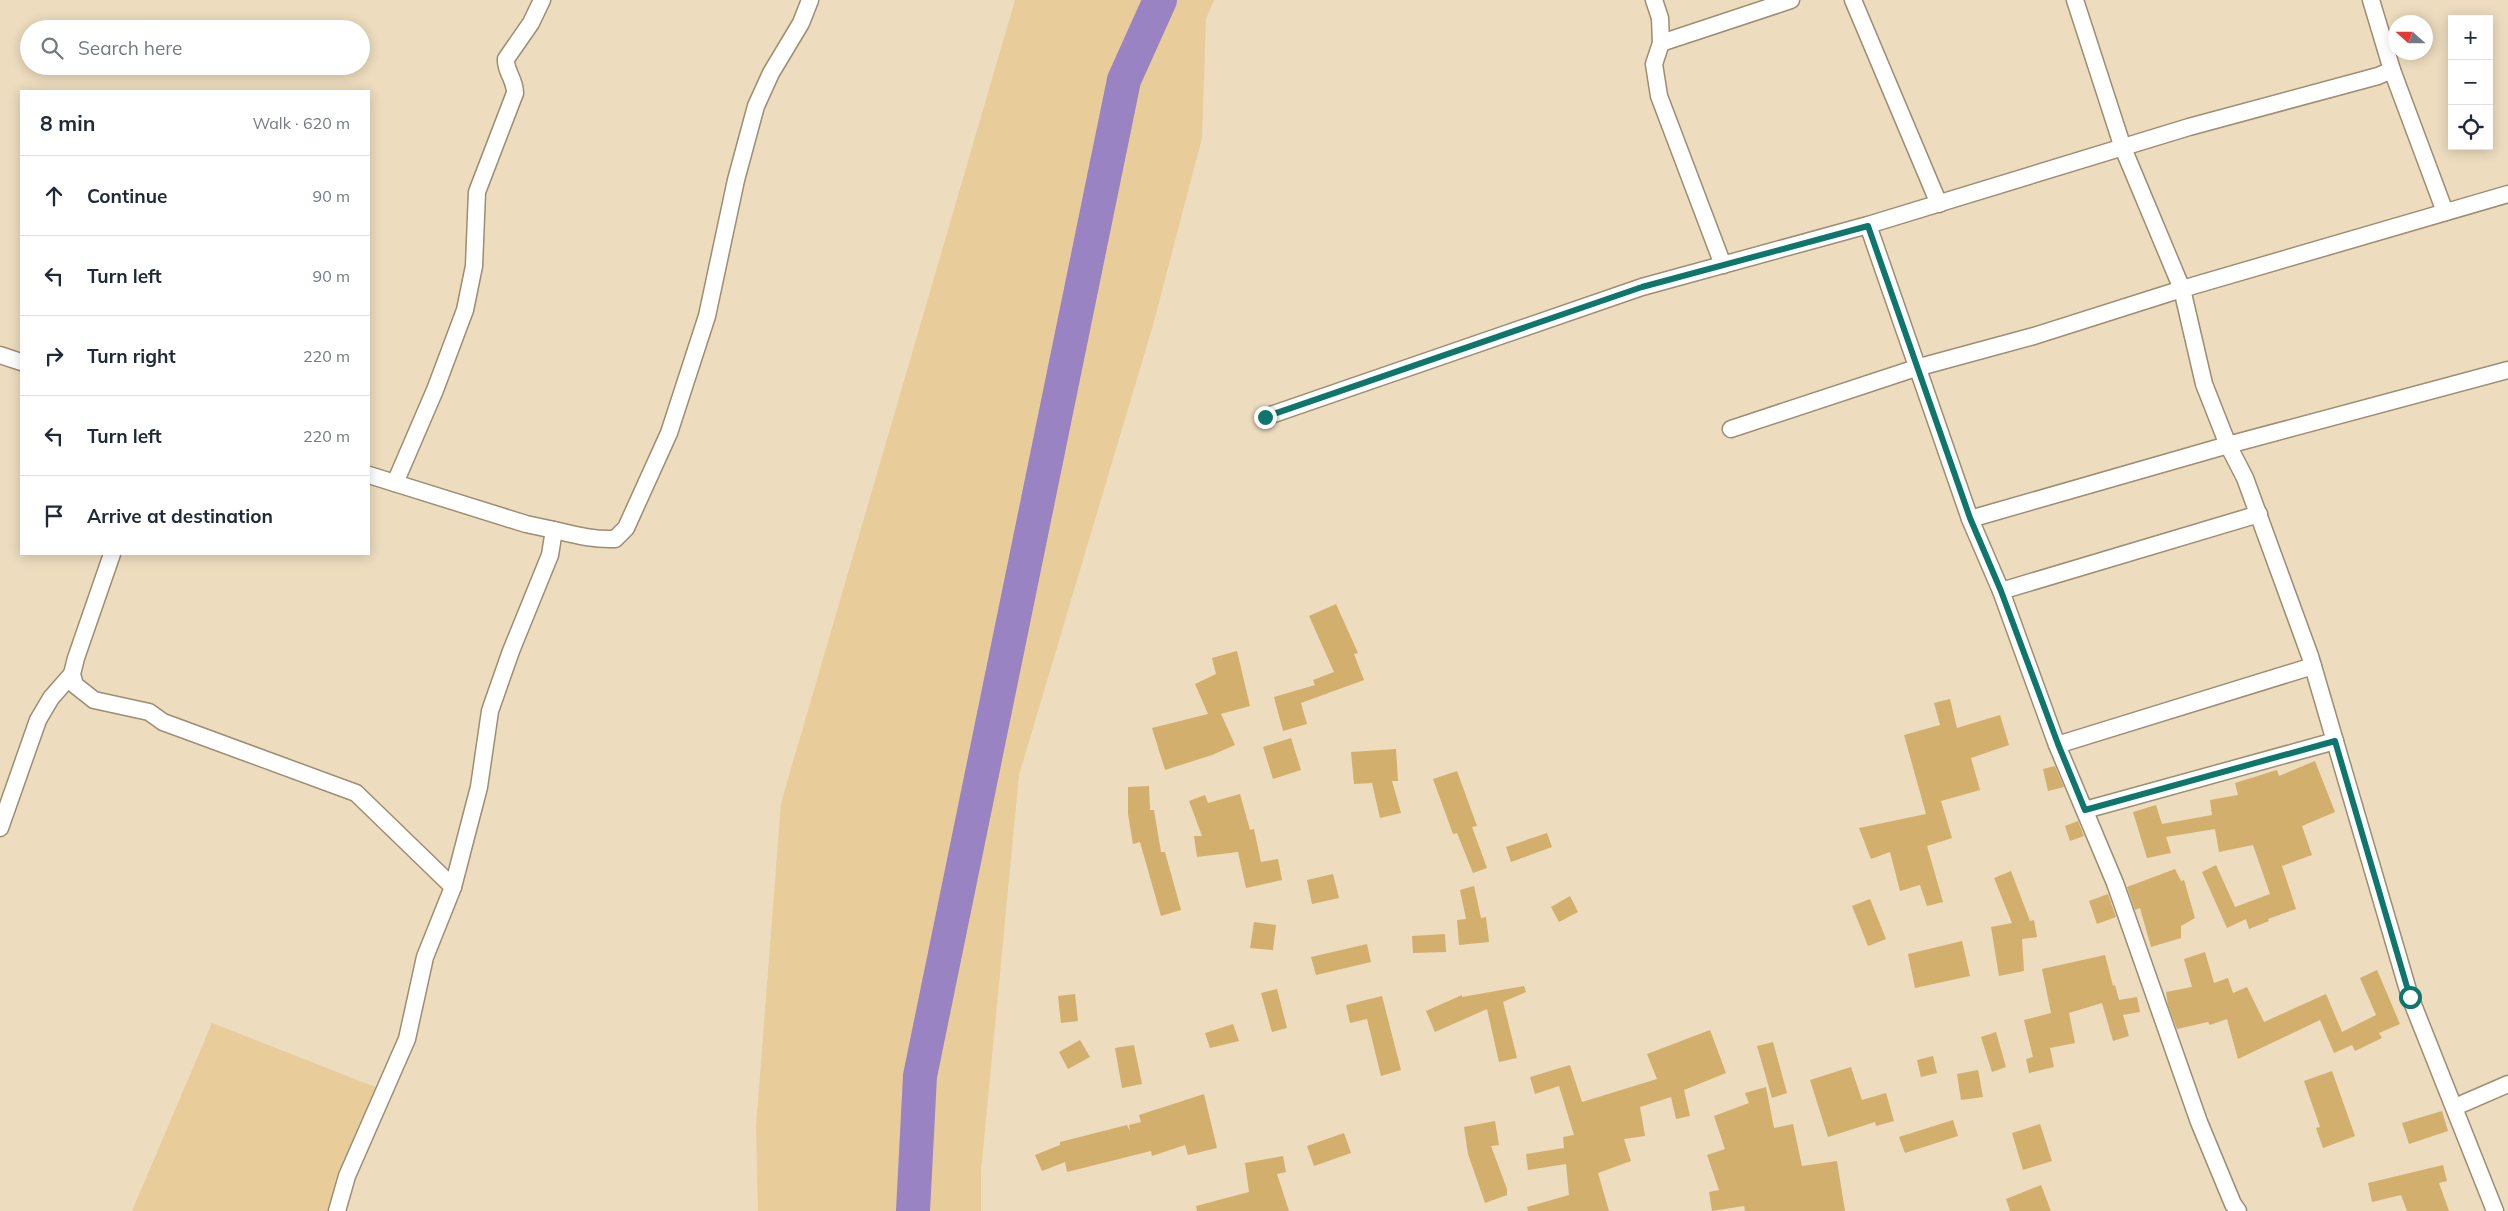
<!DOCTYPE html>
<meta charset="utf-8">
<style>
:root{--surface:#fff;--page:#f6f6f7;--text:#1f2937;--muted:#747a83;--line:#e0e1e3}
body{margin:0;font-family:Mulish,sans-serif;background:var(--page);color:var(--text)}
.controls{position:absolute;right:15px;top:15px;display:grid;overflow:hidden;border-radius:0px;box-shadow:0 2px 12px #0003}
.controls button{width:45px;height:45px;display:grid;place-items:center;padding:0;border:0;border-bottom:1px solid var(--line);background:var(--surface);color:var(--text);font:25px sans-serif}
.compass{position:absolute;left:2388px;top:15px;width:45px;height:45px;border-radius:50%;background:var(--surface);box-shadow:0 2px 12px #0003;rotate:291deg}
.stop{position:absolute;width:15px;height:15px;margin:-11px;border:4px solid #0f766e;border-radius:50%;background:#fff}
.stop.end{background:#0f766e;border-color:#fff;box-shadow:0 1px 5px #0008}
.list{margin:0;padding:0;list-style:none}
h2{display:flex;justify-content:space-between;align-items:center;height:65px;margin:0;padding:0 20px;font-size:21px}
h2 small{font-size:16px;font-weight:400;color:var(--muted)}
.list li{display:grid;grid-template-columns:32px 1fr auto;gap:15px;align-items:center;box-sizing:border-box;height:80px;padding:0 20px;border-top:1px solid var(--line)}
.list b{display:block;font-size:19px;white-space:nowrap}
.list em{font-size:16px;font-style:normal;color:var(--muted)}
.icon{flex:none;width:28px;height:28px;fill:none;stroke:currentColor;stroke-width:2;stroke-linecap:round;stroke-linejoin:round}
.map{position:relative;flex:none;width:2508px;height:1211px;overflow:hidden}
.search{position:absolute;background:var(--surface);box-shadow:0 2px 12px #0003;left:20px;top:20px;width:350px;height:55px;display:flex;align-items:center;gap:12px;box-sizing:border-box;padding:0 18px;border-radius:28px;color:var(--muted);font-size:19px}
.panel{position:absolute;background:var(--surface);box-shadow:0 2px 12px #0003;left:20px;top:90px;width:350px;height:465px;border-radius:0px}
.map>svg:first-child{display:block}
</style>
<div class="map">
<svg width="2508" height="1211" viewBox="0 0 2508 1211">
<rect width="100%" height="100%" fill="#eddcbe"/>
<g fill="#e8cd9b">
<path d="M1015 0H1214L1206 19 1202 138 1153 325 1019 775 981 1171V1211H758L756 1127 781 803Z"/>
<path d="M212 1023 383 1090 343 1211H132Z"/>
</g>
<g fill="none" stroke-linecap="round" stroke-linejoin="round">
<path stroke="#9a83c2" stroke-width="34" d="M913 1211 920 1076 1124 80 1160 0"/>
</g>
<g fill="#d2af6d">
<path d="M1336 604 1358 653 1354 654 1364 680 1301 703 1307 724 1283 731 1274 697 1315 685 1313 680 1334 672 1309 616Z"/>
<path d="M1237 651 1250 706 1221 714 1235 745 1212 755 1165 770 1152 728 1208 714 1195 684 1216 674 1212 658Z"/>
<path d="M1950 699 1957 728 2000 715 2009 745 1971 758 1980 790 1941 801 1952 838 1927 846 1943 902 1927 906 1920 885 1900 891 1890 852 1871 859 1859 828 1926 814 1904 735 1940 725 1934 703Z"/>
<path d="M1291 738 1301 770 1273 779 1263 747Z"/>
<path d="M1396 749 1398 781H1392L1401 813 1380 818 1372 783 1354 784 1351 752Z"/>
<path d="M2315 761 2335 812 2302 826 2312 855 2282 866 2296 909 2268 919 2269 921 2249 929 2246 919 2227 928 2202 872 2216 865 2235 907 2270 894 2253 845 2219 852 2215 829 2166 837 2171 853 2147 858 2133 812 2156 805 2162 824 2212 815 2210 800 2238 795 2235 783 2277 770 2279 776Z"/>
<path d="M2055 766 2064 787 2048 791 2043 769Z"/>
<path d="M1457 771 1477 826 1472 827 1487 868 1473 873 1457 833 1453 834 1433 779Z"/>
<path d="M1149 786 1150 810H1154L1161 852H1165L1181 910 1161 916 1140 842 1133 844 1128 814V787Z"/>
<path d="M1240 794 1250 830 1254 829 1261 862 1278 859 1282 880 1246 888 1238 852 1197 857 1194 836H1202L1189 801 1205 795 1208 803Z"/>
<path d="M2078 821 2084 836 2070 841 2065 826Z"/>
<path d="M1547 833 1552 847 1511 862 1506 847Z"/>
<path d="M2175 869 2181 881 2184 880 2195 918 2181 926V938L2151 947 2140 908 2135 910 2127 887Z"/>
<path d="M2011 871 2030 921 2034 920 2037 937 2022 939 2024 971 1999 976 1991 927 2012 923 1994 878Z"/>
<path d="M1333 874 1339 898 1312 904 1307 880Z"/>
<path d="M1474 886 1481 918 1486 917 1489 942 1459 945 1457 920 1466 919 1460 890Z"/>
<path d="M2108 894 2116 917 2097 924 2089 901Z"/>
<path d="M1570 896 1578 912 1559 922 1551 907Z"/>
<path d="M1870 899 1886 939 1868 946 1852 906Z"/>
<path d="M1254 922 1276 925 1273 950 1250 948Z"/>
<path d="M1445 934 1446 952 1413 953 1412 936Z"/>
<path d="M1962 941 1970 976 1915 988 1908 954Z"/>
<path d="M1367 944 1371 962 1316 975 1311 957Z"/>
<path d="M2205 952 2214 983 2228 978 2233 993 2247 987 2264 1022 2326 994 2342 1032 2376 1015 2360 978 2377 970 2400 1024 2379 1033 2382 1038 2355 1051 2352 1045 2334 1053 2320 1020 2238 1059 2227 1019 2210 1025 2208 1022 2177 1029 2168 1005 2166 992 2192 987 2184 959Z"/>
<path d="M2105 955 2113 986 2115 985 2119 1000 2137 997 2140 1012 2123 1015 2129 1036 2113 1041 2102 1003 2069 1013 2075 1043 2050 1048 2054 1067 2029 1073 2026 1059 2033 1057 2024 1020 2051 1013 2042 969Z"/>
<path d="M1524 986 1526 992 1503 1002 1517 1058 1499 1062 1487 1009 1435 1032 1426 1011 1462 995V997Z"/>
<path d="M1277 989 1287 1028 1272 1032 1261 993Z"/>
<path d="M1075 994 1078 1021 1061 1023 1058 996Z"/>
<path d="M1382 996 1401 1070 1381 1076 1367 1019 1350 1023 1346 1005Z"/>
<path d="M1233 1024 1239 1041 1210 1048 1205 1033Z"/>
<path d="M1710 1030 1726 1073 1684 1090 1690 1116 1676 1119 1671 1097 1640 1107 1645 1136 1624 1139 1631 1161 1598 1173 1609 1211H1528L1527 1207 1569 1195 1566 1164 1528 1170 1526 1154 1564 1148 1563 1137 1574 1135 1559 1086 1535 1094 1530 1077 1570 1065 1582 1102 1657 1079 1647 1054Z"/>
<path d="M1996 1032 2006 1067 1992 1072 1981 1037Z"/>
<path d="M1080 1040 1090 1057 1068 1069 1059 1052Z"/>
<path d="M1773 1042 1787 1093 1772 1098 1757 1046Z"/>
<path d="M1134 1045 1142 1084 1122 1088 1115 1048Z"/>
<path d="M1933 1056 1937 1073 1921 1077 1917 1060Z"/>
<path d="M1851 1067 1862 1100 1886 1093 1894 1121 1876 1126 1875 1122 1828 1137 1810 1080Z"/>
<path d="M1978 1070 1983 1097 1961 1100 1957 1074Z"/>
<path d="M2332 1071 2355 1136 2323 1148 2316 1128 2320 1127 2304 1081Z"/>
<path d="M1766 1087 1774 1128 1793 1124 1802 1166 1837 1161 1845 1211H1745L1744 1206 1712 1211 1709 1192 1719 1190 1707 1155 1725 1149 1714 1116 1749 1103 1745 1093Z"/>
<path d="M1204 1094 1217 1148 1188 1155 1185 1145 1152 1156 1151 1151 1067 1172 1065 1162 1042 1171 1035 1155 1060 1145V1142L1127 1125 1130 1131 1129 1125 1141 1122 1139 1115Z"/>
<path d="M2442 1111 2448 1131 2409 1144 2402 1123Z"/>
<path d="M1953 1120 1958 1136 1905 1153 1899 1137Z"/>
<path d="M1495 1121 1499 1145 1491 1146 1507 1189V1195L1485 1203 1468 1154 1464 1127Z"/>
<path d="M2040 1124 2052 1161 2023 1170 2012 1133Z"/>
<path d="M1344 1133 1351 1153 1314 1166 1307 1146Z"/>
<path d="M1283 1156 1286 1172 1277 1174 1289 1211H1197L1196 1206 1249 1192 1245 1163Z"/>
<path d="M2443 1165 2447 1181 2439 1183 2449 1211H2407L2401 1195 2372 1202 2368 1183Z"/>
<path d="M2041 1185 2051 1211H2010L2006 1199Z"/>
</g>
<g fill="none" stroke-linecap="round" stroke-linejoin="round">
<defs>
<g id="minor">
<path d="M1654 0 1660 18 1661 43 1654 64 1659 96 1723 265"/>
<path d="M1853 0 1939 204"/>
<path d="M2075 0 2123 148 2182 289 2204 384 2228 445 2245 478 2310 656 2410 997 2495 1211"/>
<path d="M2371 0 2392 70"/>
<path d="M1661 43 1791 0"/>
<path d="M1868 225 1970 519 2001 591 2057 745 2115 883 2199 1122 2233 1204 2238 1211"/>
<path d="M0 355 21 362"/>
<path d="M1265 417 1642 287 1868 225 2189 127 2378 76 2392 70 2445 212"/>
<path d="M1731 429 1916 368 2034 336 2182 289 2508 194"/>
<path d="M395 483 435 390 465 310 474 266 477 192 515 93C515 79 505 71 506 59L531 23 542 0"/>
<path d="M1970 519 2228 445 2508 370"/>
<path d="M554 530C575 535 594 540 615 539L626 528 669 433 707 316 736 180 756 106 771 73 801 23 810 0"/>
<path d="M112 554 76 658 72 674 75 685 94 700 149 712 163 722 356 793 453 887"/>
<path d="M2001 591 2259 514"/>
<path d="M2057 745 2313 666"/>
<path d="M2085 810 2335 741"/>
<path d="M0 828 38 720 51 698 72 674"/>
<path d="M2455 1107 2508 1084"/>
<path d="M337 1211 347 1176 407 1039 425 957 453 887 479 787 490 711 511 651 550 555 554 530 526 524 369 475"/>
</g>
</defs>
<use href="#minor" stroke="#9d8d71" stroke-width="19"/>
<use href="#minor" stroke="#fff" stroke-width="16"/>
</g>
<g fill="none" stroke-linecap="round" stroke-linejoin="round">
<path stroke="#0f766e" stroke-width="6" d="M1265 417 1642 287 1868 226 1970 518 2001 591 2058 744 2085 810 2335 741 2410 997"/>
</g>
</svg>
<div class="controls">
<button>+</button>
<button>−</button>
<button><svg class="icon" aria-label="locate" viewBox="0 0 24 24"><circle cx="12" cy="12" r="6"/><path d="M12 2v4M12 18v4M2 12h4M18 12h4"/></svg></button>
</div>
<svg class="compass" viewBox="-18 -18 36 36"><path d="M0-13l5 13h-10z" fill="#e53935"/><path d="M0 13l5-13h-10z" fill="#747a83"/></svg>
<div class="stop" style="left:2410px;top:997px"></div>
<div class="stop end" style="left:1265px;top:417px"></div>
<div class="search"><svg class="icon" aria-label="search" viewBox="0 0 24 24"><circle cx="10" cy="10" r="6"/><path d="M15 15l6 6"/></svg>Search here</div>
<section class="panel">
<h2>8 min<small>Walk · 620 m</small></h2>
<ul class="list">
<li><svg class="icon" aria-label="ahead" viewBox="0 0 24 24"><path d="M12 20V5M6 11l6-6 6 6"/></svg><div><b>Continue</b></div><em>90 m</em></li>
<li><svg class="icon" aria-label="left" viewBox="0 0 24 24"><path d="M17 20v-9H6M10 6l-5 5 5 5"/></svg><div><b>Turn left</b></div><em>90 m</em></li>
<li><svg class="icon" aria-label="right" viewBox="0 0 24 24"><path d="M7 20v-9h11M14 6l5 5-5 5"/></svg><div><b>Turn right</b></div><em>220 m</em></li>
<li><svg class="icon" aria-label="left" viewBox="0 0 24 24"><path d="M17 20v-9H6M10 6l-5 5 5 5"/></svg><div><b>Turn left</b></div><em>220 m</em></li>
<li><svg class="icon" aria-label="arrive" viewBox="0 0 24 24"><path d="M6 21V4h12l-3 4 3 4H6"/></svg><div><b>Arrive at destination</b></div></li>
</ul>
</section>
</div>
